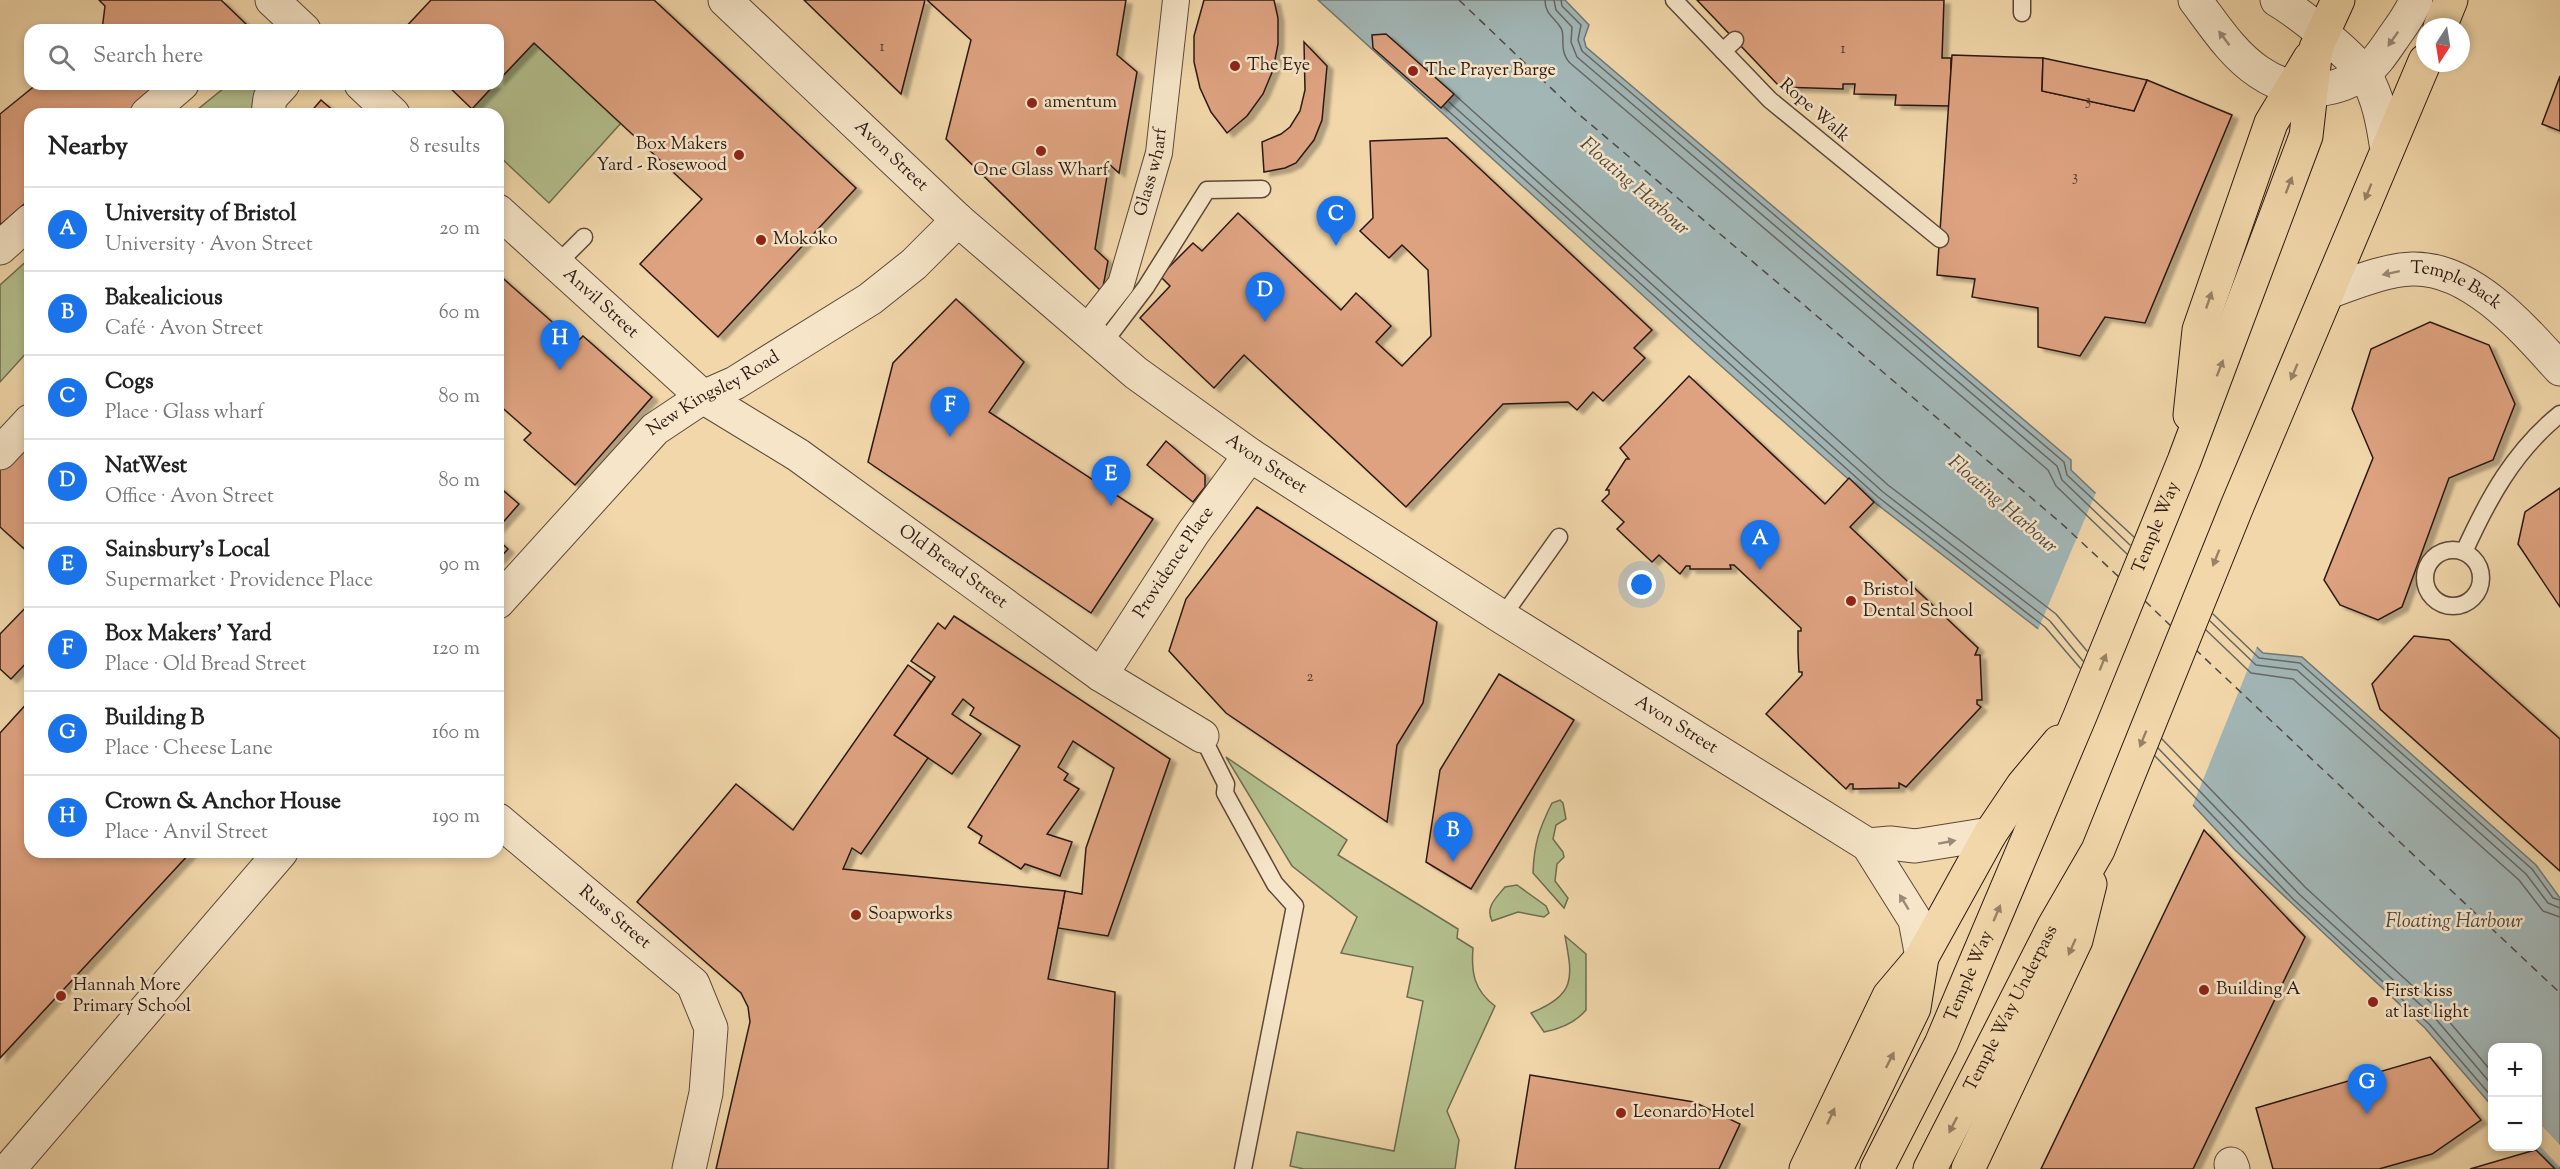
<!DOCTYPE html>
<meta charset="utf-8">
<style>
:root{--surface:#fff;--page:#f2f2f2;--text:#222;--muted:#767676;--line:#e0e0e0;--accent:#1a73e8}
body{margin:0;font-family:"Sorts Mill Goudy",serif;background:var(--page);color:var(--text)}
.controls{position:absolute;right:18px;bottom:18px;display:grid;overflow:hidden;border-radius:12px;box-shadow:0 3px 9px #0003}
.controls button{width:54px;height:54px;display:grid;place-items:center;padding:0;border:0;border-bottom:2px solid var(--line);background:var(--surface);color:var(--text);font:30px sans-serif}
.compass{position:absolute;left:2416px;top:18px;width:54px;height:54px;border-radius:50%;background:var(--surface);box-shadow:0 3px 9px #0003;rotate:192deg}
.you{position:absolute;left:1642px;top:585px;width:21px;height:21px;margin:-15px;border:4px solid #fff;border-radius:50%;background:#1a73e8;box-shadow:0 0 0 9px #1a73e833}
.badge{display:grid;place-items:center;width:39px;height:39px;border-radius:50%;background:var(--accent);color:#fff;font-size:20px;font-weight:700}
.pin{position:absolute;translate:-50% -50px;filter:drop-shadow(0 2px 3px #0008)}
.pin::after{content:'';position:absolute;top:32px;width:21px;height:18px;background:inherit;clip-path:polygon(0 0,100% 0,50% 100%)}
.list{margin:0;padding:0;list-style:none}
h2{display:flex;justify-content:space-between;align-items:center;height:78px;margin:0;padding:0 24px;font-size:26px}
h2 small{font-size:20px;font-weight:400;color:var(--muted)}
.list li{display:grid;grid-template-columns:39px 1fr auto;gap:18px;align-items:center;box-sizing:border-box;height:84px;padding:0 24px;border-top:2px solid var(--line)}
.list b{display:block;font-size:22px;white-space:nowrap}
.list p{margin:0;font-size:20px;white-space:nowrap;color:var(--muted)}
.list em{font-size:20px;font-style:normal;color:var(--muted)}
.icon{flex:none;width:33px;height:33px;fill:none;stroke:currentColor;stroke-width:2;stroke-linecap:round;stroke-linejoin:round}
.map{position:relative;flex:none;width:2560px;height:1169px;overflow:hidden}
.search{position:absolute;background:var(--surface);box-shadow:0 3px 9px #0003;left:24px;top:24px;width:480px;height:66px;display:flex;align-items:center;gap:15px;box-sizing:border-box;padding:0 21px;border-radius:18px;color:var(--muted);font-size:22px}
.panel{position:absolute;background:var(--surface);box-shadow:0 3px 9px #0003;left:24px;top:108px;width:480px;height:750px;border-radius:18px}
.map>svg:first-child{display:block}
</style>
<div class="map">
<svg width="2560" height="1169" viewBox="0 0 2560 1169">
<defs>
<filter id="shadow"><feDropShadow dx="6" dy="4" stdDeviation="1.5" flood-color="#0004"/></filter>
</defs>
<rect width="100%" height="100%" fill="#f1d7aa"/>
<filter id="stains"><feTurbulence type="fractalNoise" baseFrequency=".00333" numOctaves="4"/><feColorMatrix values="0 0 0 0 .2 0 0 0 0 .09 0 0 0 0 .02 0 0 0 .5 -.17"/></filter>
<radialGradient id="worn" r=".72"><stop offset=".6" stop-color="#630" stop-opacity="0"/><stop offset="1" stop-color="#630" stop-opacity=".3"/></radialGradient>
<g fill="#b3bf8d" stroke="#6f6c50" stroke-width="1.5">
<path d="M534 43 621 123 549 203 498 155V114H467Z"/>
<path d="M229 84H266L259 114H192Z"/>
<path d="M30 258V349L0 382V285Z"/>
<path d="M1226 757 1347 840 1338 855 1458 929 1457 938 1473 948C1471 973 1474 990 1495 1006L1447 1111 1459 1140 1455 1169H1304L1290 1166 1297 1132 1394 1151 1423 1001 1407 997 1413 967 1341 953 1357 917 1292 866Z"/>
<path d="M1560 800 1563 803 1566 819 1556 825 1553 839 1563 852 1564 857 1557 864 1555 881 1568 898 1564 908 1533 873C1534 844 1539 829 1552 803Z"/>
<path d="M1517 885 1546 906 1549 913 1544 917 1518 912 1492 921C1485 907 1496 898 1505 887Z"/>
<path d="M1565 936 1586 954V1010C1576 1022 1560 1029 1544 1032L1531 1013C1576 994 1573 979 1565 936Z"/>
</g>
<path fill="#a2b6b6" stroke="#727774" stroke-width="1.5" d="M1318 0H1565L1589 25 1584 39 1586 47 2071 460V470L2263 653 2302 657 2536 865 2560 898V1169H2555L2532 1147 2538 1146V1048H2492V1106L2425 1028 2235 850 2135 743 2041 631 1874 502 1693 341Z"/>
<g fill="#f1d7aa">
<path d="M2097 490 2258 644 2192 807 2132 745 2037 632Z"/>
<path d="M2538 1122 2560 1145V1167L2538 1144Z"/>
</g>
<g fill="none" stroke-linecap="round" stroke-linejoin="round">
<g stroke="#666864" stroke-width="1.5">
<path d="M1545 0C1545 14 1554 17 1561 28 1566 36 1558 50 1570 63L2048 470 2056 486 2127 554"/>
<path d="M1554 0 1556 10 1572 27 1571 42 1577 57 2057 466 2062 480 2130 545"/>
<path d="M1561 0 1562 6 1581 25 1578 40 1582 51 2064 462 2067 475 2134 537"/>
<path d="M1455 95 1888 485 2056 614 2087 651"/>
<path d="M1449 102 1883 492 2050 621 2083 661"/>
<path d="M1444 107 1878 497 2045 627 2080 668"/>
<path d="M2213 614 2259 658 2300 663 2532 869 2553 898 2560 900"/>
<path d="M2210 621 2256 665 2297 670 2526 874 2548 903 2560 908"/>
<path d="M2206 630 2251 673 2293 679 2519 880 2543 911 2560 917"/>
<path d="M2162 739 2305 887 2441 1012 2492 1072"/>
<path d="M2158 748 2299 894 2435 1018 2492 1085"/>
<path d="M2155 756 2293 899 2429 1024 2492 1097"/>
</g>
<g stroke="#4f4843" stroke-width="1.5" stroke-dasharray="8 6" stroke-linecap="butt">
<path d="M1459 0 1575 111 2061 523 2120 578"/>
<path d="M2145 601 2172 627"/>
<path d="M2195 649 2560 993"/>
</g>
</g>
<g fill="#dea280" stroke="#2b1912" stroke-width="1.5" filter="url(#shadow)">
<path d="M99 0H221L247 25 242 30H102L105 6Z"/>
<path d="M431 0H654L856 188 718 337 640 264 702 199 534 43 498 81V30H403Z"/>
<path d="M804 0H925L901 94Z"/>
<path d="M927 0H1126L1117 55 1137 72 1119 173 1109 164 1095 249 1108 261 1102 292 946 139 971 40Z"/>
<path d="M1204 0H1274L1278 18V44L1273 70 1263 94 1247 116 1227 133 1211 112 1200 88 1194 62V36Z"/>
<path d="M1697 0H1944L1942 58H1951L1950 106 1895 105 1896 95 1854 94 1855 84H1843V89L1780 87Z"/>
<path d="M1386 34 1454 94 1441 108 1373 48 1372 35Z"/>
<path d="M1304 42 1327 66 1322 120 1314 140 1296 163 1285 168 1264 172 1262 142 1281 134 1290 127 1300 111 1305 90Z"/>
<path d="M1952 55 2043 58 2042 91 2134 111 2147 80 2232 115 2145 323 2105 317 2080 356 2038 347V308L1972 297 1975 279 1937 275Z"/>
<path d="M2043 58 2147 80 2134 111 2042 91Z"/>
<path d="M2560 76V131L2542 124Z"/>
<path d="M37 84H161L127 114H30V199L0 225V114Z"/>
<path d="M446 84H495L472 109Z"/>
<path d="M321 100 337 114H309Z"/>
<path d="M1447 138 1652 330 1634 348 1645 358 1603 401 1593 392 1577 410 1568 402 1503 404 1406 507 1244 355 1214 388 1140 318 1170 286 1160 276 1193 243 1202 251 1238 213 1341 310 1356 293 1391 326 1376 342 1402 366 1431 336 1428 270 1402 245 1389 258 1360 231 1373 218 1370 141Z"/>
<path d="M498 274 576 343 583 336 652 397 575 485 524 440 531 433 498 404Z"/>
<path d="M956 299 1024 362 989 412 1153 519 1091 613 868 462 893 363Z"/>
<path d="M2430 322 2489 345 2515 404 2493 460 2449 478 2402 607 2378 620 2340 605 2324 580 2373 458 2352 409 2371 349Z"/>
<path d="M1689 376 1825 504 1849 478 1874 502 1850 527 1978 648 1975 655H1980L1982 700H1977V704L1981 707 1906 787 1899 783V788L1853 789V784H1850L1846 789 1766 714 1802 675V672H1799L1798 652V631H1801V628L1734 565H1730L1731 569H1690V566H1686L1680 574 1659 555 1652 562 1617 529 1624 522 1602 501 1609 494V490H1606L1626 459H1629L1620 448Z"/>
<path d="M30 430V554L0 527V464Z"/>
<path d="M1166 441 1205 475V487L1193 502 1147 465Z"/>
<path d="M498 486 519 504 498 528Z"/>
<path d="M2560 488V607L2518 544 2525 512Z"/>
<path d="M1257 507 1437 622 1423 703 1397 745 1387 822 1226 713 1169 651 1186 599Z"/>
<path d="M498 540 508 549 498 560Z"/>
<path d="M30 603V659L11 679 0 669V634Z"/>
<path d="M954 616 1170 759 1108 936 1058 928 1065 891 1082 894 1086 848 1114 768 1073 741 1058 767 1068 774 1064 780 1079 789 1047 834 1072 842 1060 876 1025 864 1021 869 979 843 982 836 968 827 1020 746 970 715 974 708 963 699 952 714 981 734 952 774 894 735 935 677 911 661 938 623 945 629Z"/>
<path d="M2414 636 2449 640 2560 739V871L2380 709 2372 684Z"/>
<path d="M908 665 931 682 894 735 928 758 861 854 852 848 843 869 1065 891 1048 979 1115 992 1108 1169H716L750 1022 748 1007 741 993 637 902 736 784 793 830Z"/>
<path d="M1499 674 1574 720 1471 889 1426 862 1440 770Z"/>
<path d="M30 700V852H191L0 1058V733Z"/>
<path d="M2204 830 2305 937 2193 1169H2041Z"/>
<path d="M2430 1057 2481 1120 2432 1154 2379 1169H2273L2256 1108Z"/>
<path d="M1530 1075 1694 1102 1740 1124 1719 1169H1515Z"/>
<path d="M2536 1150 2555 1169H2470L2528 1152Z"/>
</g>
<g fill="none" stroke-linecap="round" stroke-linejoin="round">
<defs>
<g id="service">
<path d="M1674 0 1770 100 1940 239"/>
<path d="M2022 13V0"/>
<path d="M1723 51 1735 40"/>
<path d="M556 265 584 237"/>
<path d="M1102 345 1146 287 1207 190 1262 189"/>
<circle cx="2453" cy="578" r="28"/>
<path d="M2464 552C2488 499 2514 451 2560 414"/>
<path d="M1502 617 1559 537"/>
<path d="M1202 736 1226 784 1225 793 1275 884 1295 906 1243 1169"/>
</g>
<g id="pedestrian">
<path id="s1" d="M1084 331 1121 284 1159 153 1176 0"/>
</g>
<g id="minor">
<path d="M272 0 304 30"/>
<path id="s2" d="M725 0 958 220 1136 373 1250 455 1502 617 1868 845 1915 920 1922 957"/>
<path d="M2195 0C2214 25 2232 54 2259 72 2291 94 2329 96 2362 74 2375 66 2386 48 2395 35 2403 24 2411 13 2416 0"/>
<path d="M2277 0C2299 13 2351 54 2365 75 2379 98 2383 124 2387 150"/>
<path d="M361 84 393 114"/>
<path d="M147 114 182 84"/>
<path d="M268 114 270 98 283 84"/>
<path id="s3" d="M498 211 703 397 798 455 1101 675 1202 736"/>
<path d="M0 248 30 221"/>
<path id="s4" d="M2328 292C2354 283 2384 270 2412 269 2471 267 2524 329 2560 369"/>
<path d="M0 453 30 421"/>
<path id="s5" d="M498 602 655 429 703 397 735 383 870 299 914 264 958 220"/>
<path id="s6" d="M1101 675 1193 533 1250 455"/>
<path id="s7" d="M498 820 693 984 711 1028 706 1093 689 1169"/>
<path d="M1868 845 1890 843 1915 846 1990 834"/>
<path d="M2231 1164 2233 1169"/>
<path d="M9 1169 281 852"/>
</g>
<g id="trunk">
<path d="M2440 27 2451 0"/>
<path d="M2190 415 2199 330 2271 123 2310 58"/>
<path d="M1806 1169 1889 996 1922 957 1990 834 2023 785 2059 742"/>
<path d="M1836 1169 1914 1008 1922 957"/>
<path id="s8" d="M1877 1169 1941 1044 2080 716 2184 461 2306 136 2316 48 2338 0"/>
<path id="s9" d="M1930 1169 2054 926 2098 850 2238 504 2425 61"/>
<path d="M1968 1169 2076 940 2090 884"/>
</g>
</defs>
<use href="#service" stroke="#5c4838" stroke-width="19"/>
<use href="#pedestrian" stroke="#5c4838" stroke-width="28"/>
<use href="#minor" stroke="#5c4838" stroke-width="35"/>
<use href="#trunk" stroke="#2b1912" stroke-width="35"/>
<use href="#service" stroke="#f6e5c8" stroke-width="16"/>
<use href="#pedestrian" stroke="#f6e5c8" stroke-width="26"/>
<use href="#minor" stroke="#f6e5c8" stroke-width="33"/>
<use href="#trunk" stroke="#f1d7aa" stroke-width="33"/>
</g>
<defs><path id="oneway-solid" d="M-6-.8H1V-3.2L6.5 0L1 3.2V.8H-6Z" transform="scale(1.5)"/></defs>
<g fill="#9b8976">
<use href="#oneway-solid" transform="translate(2224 38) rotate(-127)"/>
<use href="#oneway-solid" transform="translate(2393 39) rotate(125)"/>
<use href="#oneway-solid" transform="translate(2391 273) rotate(168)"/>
<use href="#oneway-solid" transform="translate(1947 842) rotate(-10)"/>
<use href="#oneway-solid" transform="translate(1904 902) rotate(-121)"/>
</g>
<g fill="#988266">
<use href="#oneway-solid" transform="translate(2289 185) rotate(-69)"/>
<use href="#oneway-solid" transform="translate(2368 192) rotate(112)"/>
<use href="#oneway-solid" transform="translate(2209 300) rotate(-71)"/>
<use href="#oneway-solid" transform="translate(2220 368) rotate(-69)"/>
<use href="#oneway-solid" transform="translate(2294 372) rotate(113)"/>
<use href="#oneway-solid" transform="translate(2216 558) rotate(112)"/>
<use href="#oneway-solid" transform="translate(2103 662) rotate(-68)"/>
<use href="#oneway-solid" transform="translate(2143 739) rotate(112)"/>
<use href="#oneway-solid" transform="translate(1997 913) rotate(-67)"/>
<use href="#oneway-solid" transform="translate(2072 947) rotate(114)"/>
<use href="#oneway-solid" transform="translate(1890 1060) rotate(-63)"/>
<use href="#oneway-solid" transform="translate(1831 1116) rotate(-65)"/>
<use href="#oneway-solid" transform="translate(1953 1125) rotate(117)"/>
</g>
<g fill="#8f2418" stroke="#f6e5c8" stroke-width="2">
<circle cx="1235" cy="66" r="6"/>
<circle cx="1413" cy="71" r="6"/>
<circle cx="1032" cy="103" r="6"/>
<circle cx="1041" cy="151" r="6"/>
<circle cx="739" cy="155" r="6"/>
<circle cx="761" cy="240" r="6"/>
<circle cx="1851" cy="601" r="6"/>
<circle cx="856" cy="915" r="6"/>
<circle cx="2204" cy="990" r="6"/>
<circle cx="61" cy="996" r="6"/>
<circle cx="2373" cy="1002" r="6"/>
<circle cx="1621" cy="1113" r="6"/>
</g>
<g text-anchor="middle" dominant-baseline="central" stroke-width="5" stroke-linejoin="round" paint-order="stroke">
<g font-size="15" fill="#583b2e">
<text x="882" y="47">1</text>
<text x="1843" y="49">1</text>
<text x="2088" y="101">3</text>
<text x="2075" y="177">3</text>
<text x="1310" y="677">2</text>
</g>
<g font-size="18" fill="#2b1912" stroke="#f6e5c8" text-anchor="start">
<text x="1247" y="66">The Eye</text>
<text x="1425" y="71">The Prayer Barge</text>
<text x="1044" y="103">amentum</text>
<text x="727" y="145" text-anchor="end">Box Makers<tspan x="727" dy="21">Yard - Rosewood</tspan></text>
<text x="1041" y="171" text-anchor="middle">One Glass Wharf</text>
<text x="773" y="240">Mokoko</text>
<text x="1863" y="591">Bristol<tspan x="1863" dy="21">Dental School</tspan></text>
<text x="868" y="915">Soapworks</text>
<text x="73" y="986">Hannah More<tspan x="73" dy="21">Primary School</tspan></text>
<text x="2216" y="990">Building A</text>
<text x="2385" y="992">First kiss<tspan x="2385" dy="21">at last light</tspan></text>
<text x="1633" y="1113">Leonardo Hotel</text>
</g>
<g font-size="18" fill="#2b1912" stroke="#f6e5c8">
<text transform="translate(1814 111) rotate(41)">Rope Walk</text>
<text stroke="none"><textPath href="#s2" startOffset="228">Avon Street</textPath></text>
<text stroke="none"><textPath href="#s1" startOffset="176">Glass wharf</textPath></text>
<text stroke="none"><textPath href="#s4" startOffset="135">Temple Back</textPath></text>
<text stroke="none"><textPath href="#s3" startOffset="138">Anvil Street</textPath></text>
<text stroke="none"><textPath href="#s5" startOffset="302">New Kingsley Road</textPath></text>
<text stroke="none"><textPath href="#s2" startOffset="714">Avon Street</textPath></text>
<text stroke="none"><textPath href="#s8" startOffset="700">Temple Way</textPath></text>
<text stroke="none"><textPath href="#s6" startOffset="134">Providence Place</textPath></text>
<text stroke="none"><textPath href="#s3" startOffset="579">Old Bread Street</textPath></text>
<text stroke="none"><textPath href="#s2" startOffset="1200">Avon Street</textPath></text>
<text stroke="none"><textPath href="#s7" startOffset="152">Russ Street</textPath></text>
<text stroke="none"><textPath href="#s8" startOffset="214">Temple Way</textPath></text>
<text stroke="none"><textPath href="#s9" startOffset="180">Temple Way Underpass</textPath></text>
</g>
<g font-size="20" font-style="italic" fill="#4f4843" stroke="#f6e5c8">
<text transform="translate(1634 187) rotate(41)">Floating Harbour</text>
<text transform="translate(2002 505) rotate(41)">Floating Harbour</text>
<text x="2454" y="922">Floating Harbour</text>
</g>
</g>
<rect width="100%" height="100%" filter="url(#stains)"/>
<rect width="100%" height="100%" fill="url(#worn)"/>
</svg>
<div class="controls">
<button>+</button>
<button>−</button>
</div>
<svg class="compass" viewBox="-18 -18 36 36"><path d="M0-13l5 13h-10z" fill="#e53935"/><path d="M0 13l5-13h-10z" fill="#767676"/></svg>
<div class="you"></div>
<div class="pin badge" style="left:1760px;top:570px">A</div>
<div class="pin badge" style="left:1453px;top:862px">B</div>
<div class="pin badge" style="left:1336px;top:246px">C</div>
<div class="pin badge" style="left:1265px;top:322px">D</div>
<div class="pin badge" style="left:1111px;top:506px">E</div>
<div class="pin badge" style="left:950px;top:437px">F</div>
<div class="pin badge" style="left:2367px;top:1114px">G</div>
<div class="pin badge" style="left:560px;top:370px">H</div>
<div class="search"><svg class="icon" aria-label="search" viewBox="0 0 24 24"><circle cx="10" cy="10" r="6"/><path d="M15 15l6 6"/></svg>Search here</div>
<section class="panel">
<h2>Nearby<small>8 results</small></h2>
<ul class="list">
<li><span class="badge">A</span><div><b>University of Bristol</b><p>University · Avon Street</p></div><em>20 m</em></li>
<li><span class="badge">B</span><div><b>Bakealicious</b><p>Café · Avon Street</p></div><em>60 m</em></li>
<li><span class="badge">C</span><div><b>Cogs</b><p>Place · Glass wharf</p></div><em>80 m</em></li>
<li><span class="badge">D</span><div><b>NatWest</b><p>Office · Avon Street</p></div><em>80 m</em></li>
<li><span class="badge">E</span><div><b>Sainsbury's Local</b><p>Supermarket · Providence Place</p></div><em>90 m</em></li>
<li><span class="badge">F</span><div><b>Box Makers' Yard</b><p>Place · Old Bread Street</p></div><em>120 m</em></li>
<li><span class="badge">G</span><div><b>Building B</b><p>Place · Cheese Lane</p></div><em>160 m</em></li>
<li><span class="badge">H</span><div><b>Crown &amp; Anchor House</b><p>Place · Anvil Street</p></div><em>190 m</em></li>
</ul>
</section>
</div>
